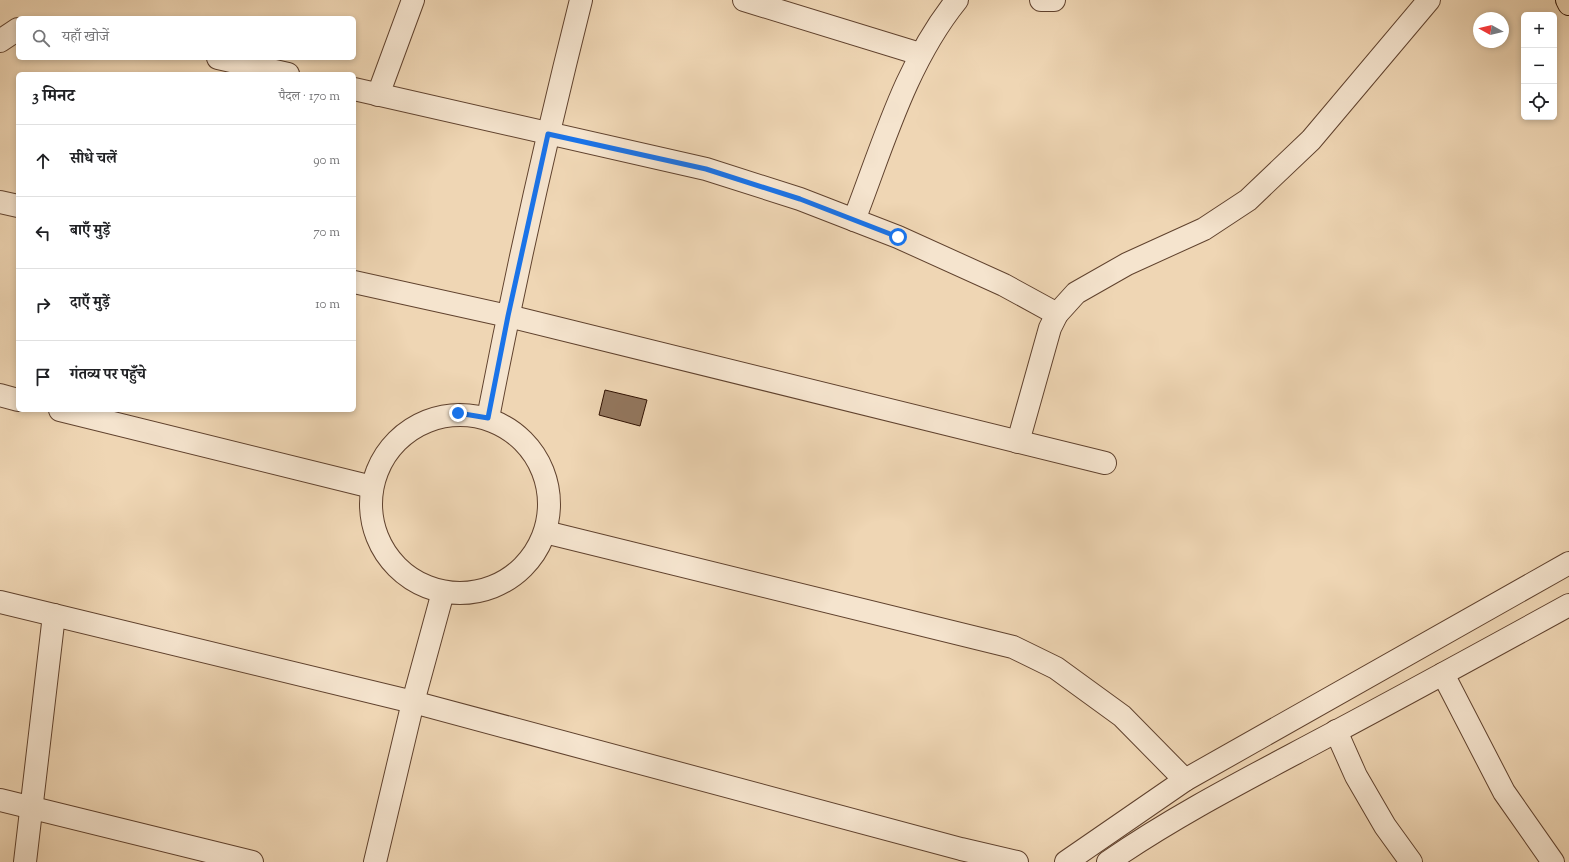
<!DOCTYPE html>
<html lang="hi">
<meta charset="utf-8">
<style>
:root{--surface:#fff;--page:#f2f2f2;--text:#202124;--muted:#757577;--line:#e0e0e0}
body{margin:0;font-family:"Sorts Mill Goudy","Noto Serif Devanagari",serif;background:var(--page);color:var(--text)}
.controls{position:absolute;right:12px;top:12px;display:grid;overflow:hidden;border-radius:6px;box-shadow:0 2px 6px #0003}
.controls button{width:36px;height:36px;display:grid;place-items:center;padding:0;border:0;border-bottom:1px solid var(--line);background:var(--surface);color:var(--text);font:20px sans-serif}
.compass{position:absolute;left:1473px;top:12px;width:36px;height:36px;border-radius:50%;background:var(--surface);box-shadow:0 2px 6px #0003;rotate:278deg}
.stop{position:absolute;width:12px;height:12px;margin:-9px;border:3px solid #1a73e8;border-radius:50%;background:#fff}
.stop.end{background:#1a73e8;border-color:#fff;box-shadow:0 1px 4px #0008}
.list{margin:0;padding:0;list-style:none}
h2{display:flex;justify-content:space-between;align-items:center;height:52px;margin:0;padding:0 16px;font-size:17px}
h2 small{font-size:13px;font-weight:400;color:var(--muted)}
.list li{display:grid;grid-template-columns:26px 1fr auto;gap:12px;align-items:center;box-sizing:border-box;height:72px;padding:0 16px;border-top:1px solid var(--line)}
.list b{display:block;font-size:15px;white-space:nowrap}
.list em{font-size:13px;font-style:normal;color:var(--muted)}
.icon{flex:none;width:22px;height:22px;fill:none;stroke:currentColor;stroke-width:2;stroke-linecap:round;stroke-linejoin:round}
.map{position:relative;flex:none;width:1569px;height:862px;overflow:hidden}
.search{position:absolute;background:var(--surface);box-shadow:0 2px 6px #0003;left:16px;top:16px;width:340px;height:44px;display:flex;align-items:center;gap:10px;box-sizing:border-box;padding:0 14px;border-radius:6px;color:var(--muted);font-size:15px}
.panel{position:absolute;background:var(--surface);box-shadow:0 2px 6px #0003;left:16px;top:72px;width:340px;height:340px;border-radius:6px}
.map>svg:first-child{display:block}
</style>
<div class="map">
<svg width="1569" height="862" viewBox="0 0 1569 862">
<rect width="100%" height="100%" fill="#efd6b4"/>
<filter id="stains"><feTurbulence type="fractalNoise" baseFrequency=".005" numOctaves="4"/><feColorMatrix values="0 0 0 0 .2 0 0 0 0 .09 0 0 0 0 .02 0 0 0 .5 -.17"/></filter>
<radialGradient id="worn" r=".72"><stop offset=".6" stop-color="#630" stop-opacity="0"/><stop offset="1" stop-color="#630" stop-opacity=".3"/></radialGradient>
<path fill="#93775e" stroke="#301101" d="M605 390 647 400 640 426 599 415Z"/>
<g fill="none" stroke-linecap="round" stroke-linejoin="round">
<defs>
<g id="street">
<path d="M744 0 920 54"/>
<path d="M1041 0H1054"/>
<path d="M0 41 18 29"/>
<path d="M218 58 288 74"/>
<path d="M354 89 706 169 800 199 898 237 1004 285 1057 314"/>
<path d="M378 95 413 0"/>
<path d="M0 202 18 206"/>
<path d="M854 220C883 145 906 63 957 0"/>
<path d="M354 282 508 316 1105 463"/>
<path d="M0 395 18 400"/>
<path d="M60 410 372 487"/>
<circle cx="460" cy="504" r="89"/>
<path d="M488 418C515 278 546 139 581 0"/>
<path d="M1018 442 1050 328 1057 314 1076 293 1127 264 1204 229 1248 200 1311 140 1429 0"/>
<path d="M545 532 1013 647 1056 668 1122 716 1185 780"/>
<path d="M0 602 413 702 961 849 1017 862"/>
<path d="M1443 674 1504 792 1553 862"/>
<path d="M1336 731 1356 776 1385 826 1411 862"/>
<path d="M0 800 252 862"/>
<path d="M25 862 54 615"/>
<path d="M375 862 413 702 443 592"/>
<path d="M1066 862 1185 780 1569 563"/>
<path d="M1108 862C1176 815 1249 778 1322 739 1405 695 1487 650 1569 605"/>
</g>
<path id="primary" d="M1567 0 1569 4"/>
</defs>
<use href="#street" stroke="#60422e" stroke-width="24"/>
<use href="#primary" stroke="#301101" stroke-width="24"/>
<use href="#street" stroke="#f5e4ce" stroke-width="22"/>
<use href="#primary" stroke="#efd6b4" stroke-width="22"/>
</g>
<g fill="none" stroke-linecap="round" stroke-linejoin="round">
<path stroke="#1a73e8" stroke-width="5" d="M458 413 488 418 508 316 548 134 706 169 800 199 898 237"/>
</g>
<rect width="100%" height="100%" filter="url(#stains)"/>
<rect width="100%" height="100%" fill="url(#worn)"/>
</svg>
<div class="controls">
<button>+</button>
<button>−</button>
<button><svg class="icon" aria-label="locate" viewBox="0 0 24 24"><circle cx="12" cy="12" r="6"/><path d="M12 2v4M12 18v4M2 12h4M18 12h4"/></svg></button>
</div>
<svg class="compass" viewBox="-18 -18 36 36"><path d="M0-13l5 13h-10z" fill="#e53935"/><path d="M0 13l5-13h-10z" fill="#757577"/></svg>
<div class="stop" style="left:898px;top:237px"></div>
<div class="stop end" style="left:458px;top:413px"></div>
<div class="search"><svg class="icon" aria-label="search" viewBox="0 0 24 24"><circle cx="10" cy="10" r="6"/><path d="M15 15l6 6"/></svg>यहाँ खोजें</div>
<section class="panel">
<h2>3 मिनट<small>पैदल · 170 m</small></h2>
<ul class="list">
<li><svg class="icon" aria-label="ahead" viewBox="0 0 24 24"><path d="M12 20V5M6 11l6-6 6 6"/></svg><div><b>सीधे चलें</b></div><em>90 m</em></li>
<li><svg class="icon" aria-label="left" viewBox="0 0 24 24"><path d="M17 20v-9H6M10 6l-5 5 5 5"/></svg><div><b>बाएँ मुड़ें</b></div><em>70 m</em></li>
<li><svg class="icon" aria-label="right" viewBox="0 0 24 24"><path d="M7 20v-9h11M14 6l5 5-5 5"/></svg><div><b>दाएँ मुड़ें</b></div><em>10 m</em></li>
<li><svg class="icon" aria-label="arrive" viewBox="0 0 24 24"><path d="M6 21V4h12l-3 4 3 4H6"/></svg><div><b>गंतव्य पर पहुँचे</b></div></li>
</ul>
</section>
</div>
